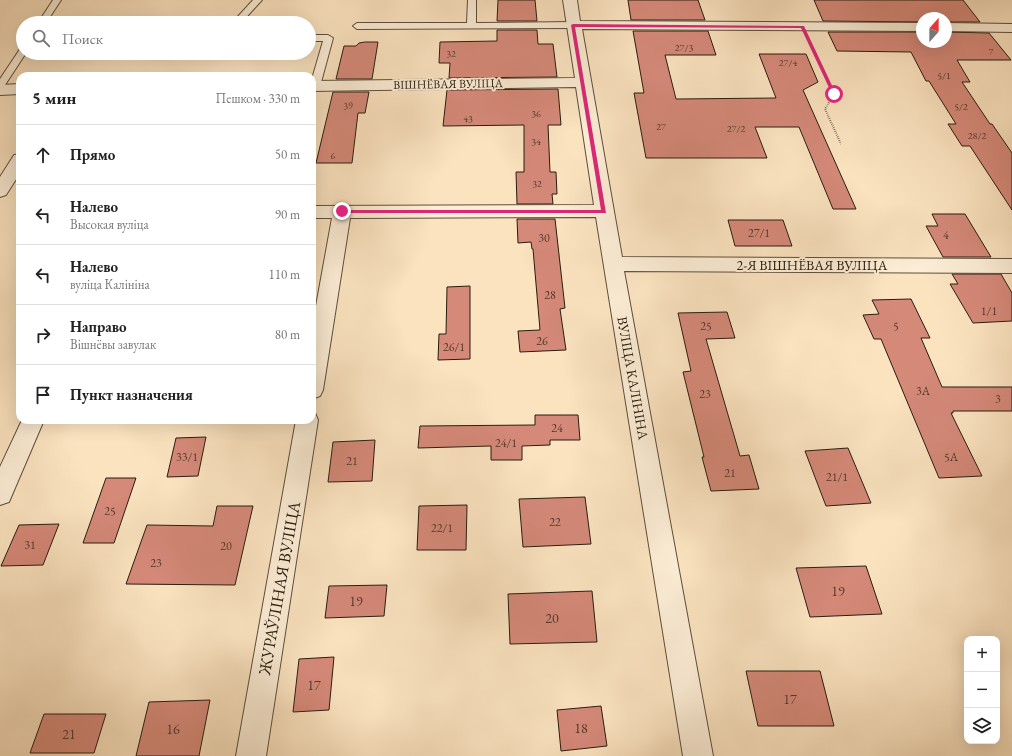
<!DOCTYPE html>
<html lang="ru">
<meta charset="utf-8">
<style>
:root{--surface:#fff;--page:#f2f2f2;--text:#222;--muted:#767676;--line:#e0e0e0}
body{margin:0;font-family:"EB Garamond",serif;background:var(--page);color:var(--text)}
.controls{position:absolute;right:12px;bottom:12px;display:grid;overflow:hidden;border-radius:8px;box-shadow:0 4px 16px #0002}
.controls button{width:36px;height:36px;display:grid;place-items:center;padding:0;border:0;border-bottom:1px solid var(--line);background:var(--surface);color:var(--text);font:20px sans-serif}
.compass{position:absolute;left:916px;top:12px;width:36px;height:36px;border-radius:50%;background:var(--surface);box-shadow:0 4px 16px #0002;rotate:21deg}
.stop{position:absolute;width:12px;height:12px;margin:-9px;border:3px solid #db2777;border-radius:50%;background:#fff}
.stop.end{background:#db2777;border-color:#fff;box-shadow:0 1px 4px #0008}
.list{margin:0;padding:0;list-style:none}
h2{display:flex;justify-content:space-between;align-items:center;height:52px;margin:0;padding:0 16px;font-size:17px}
h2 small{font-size:13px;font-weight:400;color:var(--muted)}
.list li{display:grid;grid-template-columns:26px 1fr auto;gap:12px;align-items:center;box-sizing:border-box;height:60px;padding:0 16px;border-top:1px solid var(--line)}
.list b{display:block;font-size:15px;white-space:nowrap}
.list p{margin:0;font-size:13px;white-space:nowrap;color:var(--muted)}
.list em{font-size:13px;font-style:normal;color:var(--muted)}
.icon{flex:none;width:22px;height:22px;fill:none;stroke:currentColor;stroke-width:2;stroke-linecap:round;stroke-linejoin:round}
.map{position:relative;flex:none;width:1012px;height:756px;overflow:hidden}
.search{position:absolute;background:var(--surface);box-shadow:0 4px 16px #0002;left:16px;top:16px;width:300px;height:44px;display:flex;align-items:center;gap:10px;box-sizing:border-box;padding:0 14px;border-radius:22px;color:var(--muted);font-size:15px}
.panel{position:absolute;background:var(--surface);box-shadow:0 4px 16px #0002;left:16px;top:72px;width:300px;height:352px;border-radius:12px}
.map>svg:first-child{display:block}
</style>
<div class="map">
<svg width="1012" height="756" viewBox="0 0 1012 756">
<rect width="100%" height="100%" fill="#fbe3c0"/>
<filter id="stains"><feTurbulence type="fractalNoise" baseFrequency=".005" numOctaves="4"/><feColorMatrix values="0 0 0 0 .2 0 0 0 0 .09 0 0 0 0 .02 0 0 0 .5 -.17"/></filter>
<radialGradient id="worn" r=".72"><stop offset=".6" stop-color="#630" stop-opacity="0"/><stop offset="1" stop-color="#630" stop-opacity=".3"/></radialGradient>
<g fill="#d58979" stroke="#281d0f">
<path d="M498 0H535L537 21H497Z"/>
<path d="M628 0H698L705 20H631Z"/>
<path d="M814 0H963L980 22H946V18H922V22L823 21Z"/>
<path d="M497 30H537L538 44H553L557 77 449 78 450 63H439L440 42 497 41Z"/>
<path d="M633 31H708L716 55H665L676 99 776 98 759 54H806L818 82 803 90 856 209H833L799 127H755L767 158H646L634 93H644Z"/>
<path d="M828 32H922V42H946V32L989 33 1011 60H957L970 82H962L990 124H992L1012 153V210L970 146H962L948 124H956L929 81H926L911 52 837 51Z"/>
<path d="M365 42H378L372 79H336L344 46H356L359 43Z"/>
<path d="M558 89 561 125H548L550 172H556L557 194H552L553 204H517L516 172H524V125L443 126 447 90Z"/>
<path d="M333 92H369L365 113H358L352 163H316Z"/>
<path d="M932 214H965L991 257H943L926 226H938Z"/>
<path d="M517 219H555L565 308 560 309 566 350 520 352 518 331 540 330 533 249H532L531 242 518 243Z"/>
<path d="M728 220H783L792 246H735Z"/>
<path d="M952 274H1001L1012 293V321L973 323 950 284H958Z"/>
<path d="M470 286V359L438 360 439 334H446L447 287Z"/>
<path d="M911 299 930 338H921L942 387H1012V411H953V413H951L982 476 939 478 881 339H874L863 315 879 314 872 300Z"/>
<path d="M727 312 735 338 706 339 740 456 749 455 759 489 711 491 702 457H704L683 372 691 371 678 313Z"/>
<path d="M535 415H578L580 440H550V445L522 446V460H491V446L418 448 420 426 535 425Z"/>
<path d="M206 437 198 476 167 477 176 438Z"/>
<path d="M375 440 372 481 328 482 333 442Z"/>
<path d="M848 448 871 503 826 506 805 451Z"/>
<path d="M106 478H136L114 543H83Z"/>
<path d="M585 497 591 544 523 547 519 499Z"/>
<path d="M467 505 466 550H417L419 506Z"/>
<path d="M217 506H253L235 585 126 584 147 525 213 526Z"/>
<path d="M59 524 43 565 1 566 19 525Z"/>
<path d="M866 566 882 614 810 617 796 568Z"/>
<path d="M387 585 384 616 325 618 329 586Z"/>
<path d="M592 591 597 642 510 644 508 594Z"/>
<path d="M334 657 329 710 293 712 299 659Z"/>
<path d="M746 671H820L834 726H758Z"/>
<path d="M210 700 199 756H136L149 702Z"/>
<path d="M601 706 607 746 561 751 557 710Z"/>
<path d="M44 714H106L94 753H30Z"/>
</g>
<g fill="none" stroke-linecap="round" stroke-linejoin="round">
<defs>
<g id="service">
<path d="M53 0H61L46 23H38Z"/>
<path d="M253 0H262L241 23H232Z"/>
<path d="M468 0H476V23L573 22 577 25 573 28 357 29 353 26 357 23H467Z"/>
<path d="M309 35H328L333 38 320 86 315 89 312 88V79L323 41H309Z"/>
<path d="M23 48V53H26L3 88 0 89V79L20 49Z"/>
</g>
<g id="minor">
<path d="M563 0H577L580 21 922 23V31L582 29 622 257 1012 259V273L624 271 713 756H683L596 217 350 218 323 390 320 396 312 399V328L332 218H312V206L594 205 576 87 312 91V81L575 78Z"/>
<path d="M946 23 1012 24V32L946 31Z"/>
<path d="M20 84V94L0 95V85Z"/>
<path d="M20 154V173L6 195 0 197V177L14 155Z"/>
<path d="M312 412 315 413 318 420 266 756H236L296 420H312Z"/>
<path d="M22 420H44L9 502 0 505V467Z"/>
</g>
</defs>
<use href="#service" stroke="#5d4e3b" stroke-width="2"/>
<use href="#minor" stroke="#5d4e3b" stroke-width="2"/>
<g stroke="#281d0f" stroke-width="2" stroke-dasharray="0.5 1.5" stroke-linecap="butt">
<path d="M18 35 23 27"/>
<path d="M811 45 834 94 825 109 841 144"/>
</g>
<use href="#service" fill="#fcedd6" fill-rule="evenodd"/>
<use href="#minor" fill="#fcedd6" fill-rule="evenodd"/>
</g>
<path fill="#db2777" d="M573 24 804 26 836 94 834 96 832 94 801 28 575 27 606 213H340L339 211 342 210H601L571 25Z"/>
<g text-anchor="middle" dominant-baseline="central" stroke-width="4" stroke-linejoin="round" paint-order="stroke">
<g font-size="10" fill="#53382a">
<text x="684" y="47">27/3</text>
<text x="991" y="51">7</text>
<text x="451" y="53">32</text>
<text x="788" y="62">27/4</text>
<text x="944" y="75">5/1</text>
<text x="348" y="105">39</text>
<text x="961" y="106">5/2</text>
<text x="536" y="113">36</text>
<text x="468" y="118">43</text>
<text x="661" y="126">27</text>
<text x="736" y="128">27/2</text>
<text x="977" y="135">28/2</text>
<text x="536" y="141">34</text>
<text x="333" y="155">6</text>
<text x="537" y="183">32</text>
</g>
<g font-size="12" fill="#281d0f" stroke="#fcedd6">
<text transform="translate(448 84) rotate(-1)">ВІШНЁВАЯ ВУЛІЦА</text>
</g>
<g font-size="12" fill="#53382a">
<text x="759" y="233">27/1</text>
<text x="946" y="235">4</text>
<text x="544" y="238">30</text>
<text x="550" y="295">28</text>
<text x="989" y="311">1/1</text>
<text x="706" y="326">25</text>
<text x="896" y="326">5</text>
<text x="542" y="341">26</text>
<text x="454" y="347">26/1</text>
<text x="923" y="391">3А</text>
<text x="705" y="394">23</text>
<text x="998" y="399">3</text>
<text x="557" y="428">24</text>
<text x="506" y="443">24/1</text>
<text x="187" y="457">33/1</text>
<text x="951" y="457">5А</text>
<text x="352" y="461">21</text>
<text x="730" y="473">21</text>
<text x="837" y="477">21/1</text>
<text x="110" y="511">25</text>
<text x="555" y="522">22</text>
<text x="442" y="528">22/1</text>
<text x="30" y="545">31</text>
<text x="226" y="546">20</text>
<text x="156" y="563">23</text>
</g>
<g font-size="14" fill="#281d0f" stroke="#fcedd6">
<text x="812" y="265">2-Я ВІШНЁВАЯ ВУЛІЦА</text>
<text transform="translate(633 378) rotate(80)">ВУЛІЦА КАЛІНІНА</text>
</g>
<g font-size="14" fill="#53382a">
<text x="838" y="591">19</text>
<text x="356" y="601">19</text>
<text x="552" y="618">20</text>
<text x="314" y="685">17</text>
<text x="790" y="699">17</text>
<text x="581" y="728">18</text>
<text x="173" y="729">16</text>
<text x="69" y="734">21</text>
</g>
<g font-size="17" fill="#281d0f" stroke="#fcedd6">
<text transform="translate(279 588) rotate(-80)">ЖУРАЎЛІНАЯ ВУЛІЦА</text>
</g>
</g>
<rect width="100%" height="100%" filter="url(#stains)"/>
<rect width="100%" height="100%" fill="url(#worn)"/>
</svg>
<div class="controls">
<button>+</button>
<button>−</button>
<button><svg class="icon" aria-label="layers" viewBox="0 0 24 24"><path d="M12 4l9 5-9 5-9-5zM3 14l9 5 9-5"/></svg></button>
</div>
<svg class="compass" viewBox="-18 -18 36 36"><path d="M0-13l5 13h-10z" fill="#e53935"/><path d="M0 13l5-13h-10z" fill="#767676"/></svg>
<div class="stop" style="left:834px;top:94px"></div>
<div class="stop end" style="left:342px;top:211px"></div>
<div class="search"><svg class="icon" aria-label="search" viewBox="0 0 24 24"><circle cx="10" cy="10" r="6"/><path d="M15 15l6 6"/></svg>Поиск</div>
<section class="panel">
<h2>5 мин<small>Пешком · 330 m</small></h2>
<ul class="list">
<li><svg class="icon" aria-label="ahead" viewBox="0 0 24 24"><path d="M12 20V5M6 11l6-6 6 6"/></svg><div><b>Прямо</b></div><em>50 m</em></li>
<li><svg class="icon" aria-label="left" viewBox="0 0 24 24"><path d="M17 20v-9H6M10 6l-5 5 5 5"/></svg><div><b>Налево</b><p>Высокая вуліца</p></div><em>90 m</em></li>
<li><svg class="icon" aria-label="left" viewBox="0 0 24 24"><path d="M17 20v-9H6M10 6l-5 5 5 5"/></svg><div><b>Налево</b><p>вуліца Калініна</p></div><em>110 m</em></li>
<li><svg class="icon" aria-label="right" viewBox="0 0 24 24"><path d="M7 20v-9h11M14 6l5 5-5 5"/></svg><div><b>Направо</b><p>Вішнёвы завулак</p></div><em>80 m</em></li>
<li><svg class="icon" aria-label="arrive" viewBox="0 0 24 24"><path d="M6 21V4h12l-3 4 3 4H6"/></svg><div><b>Пункт назначения</b></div></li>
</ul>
</section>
</div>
